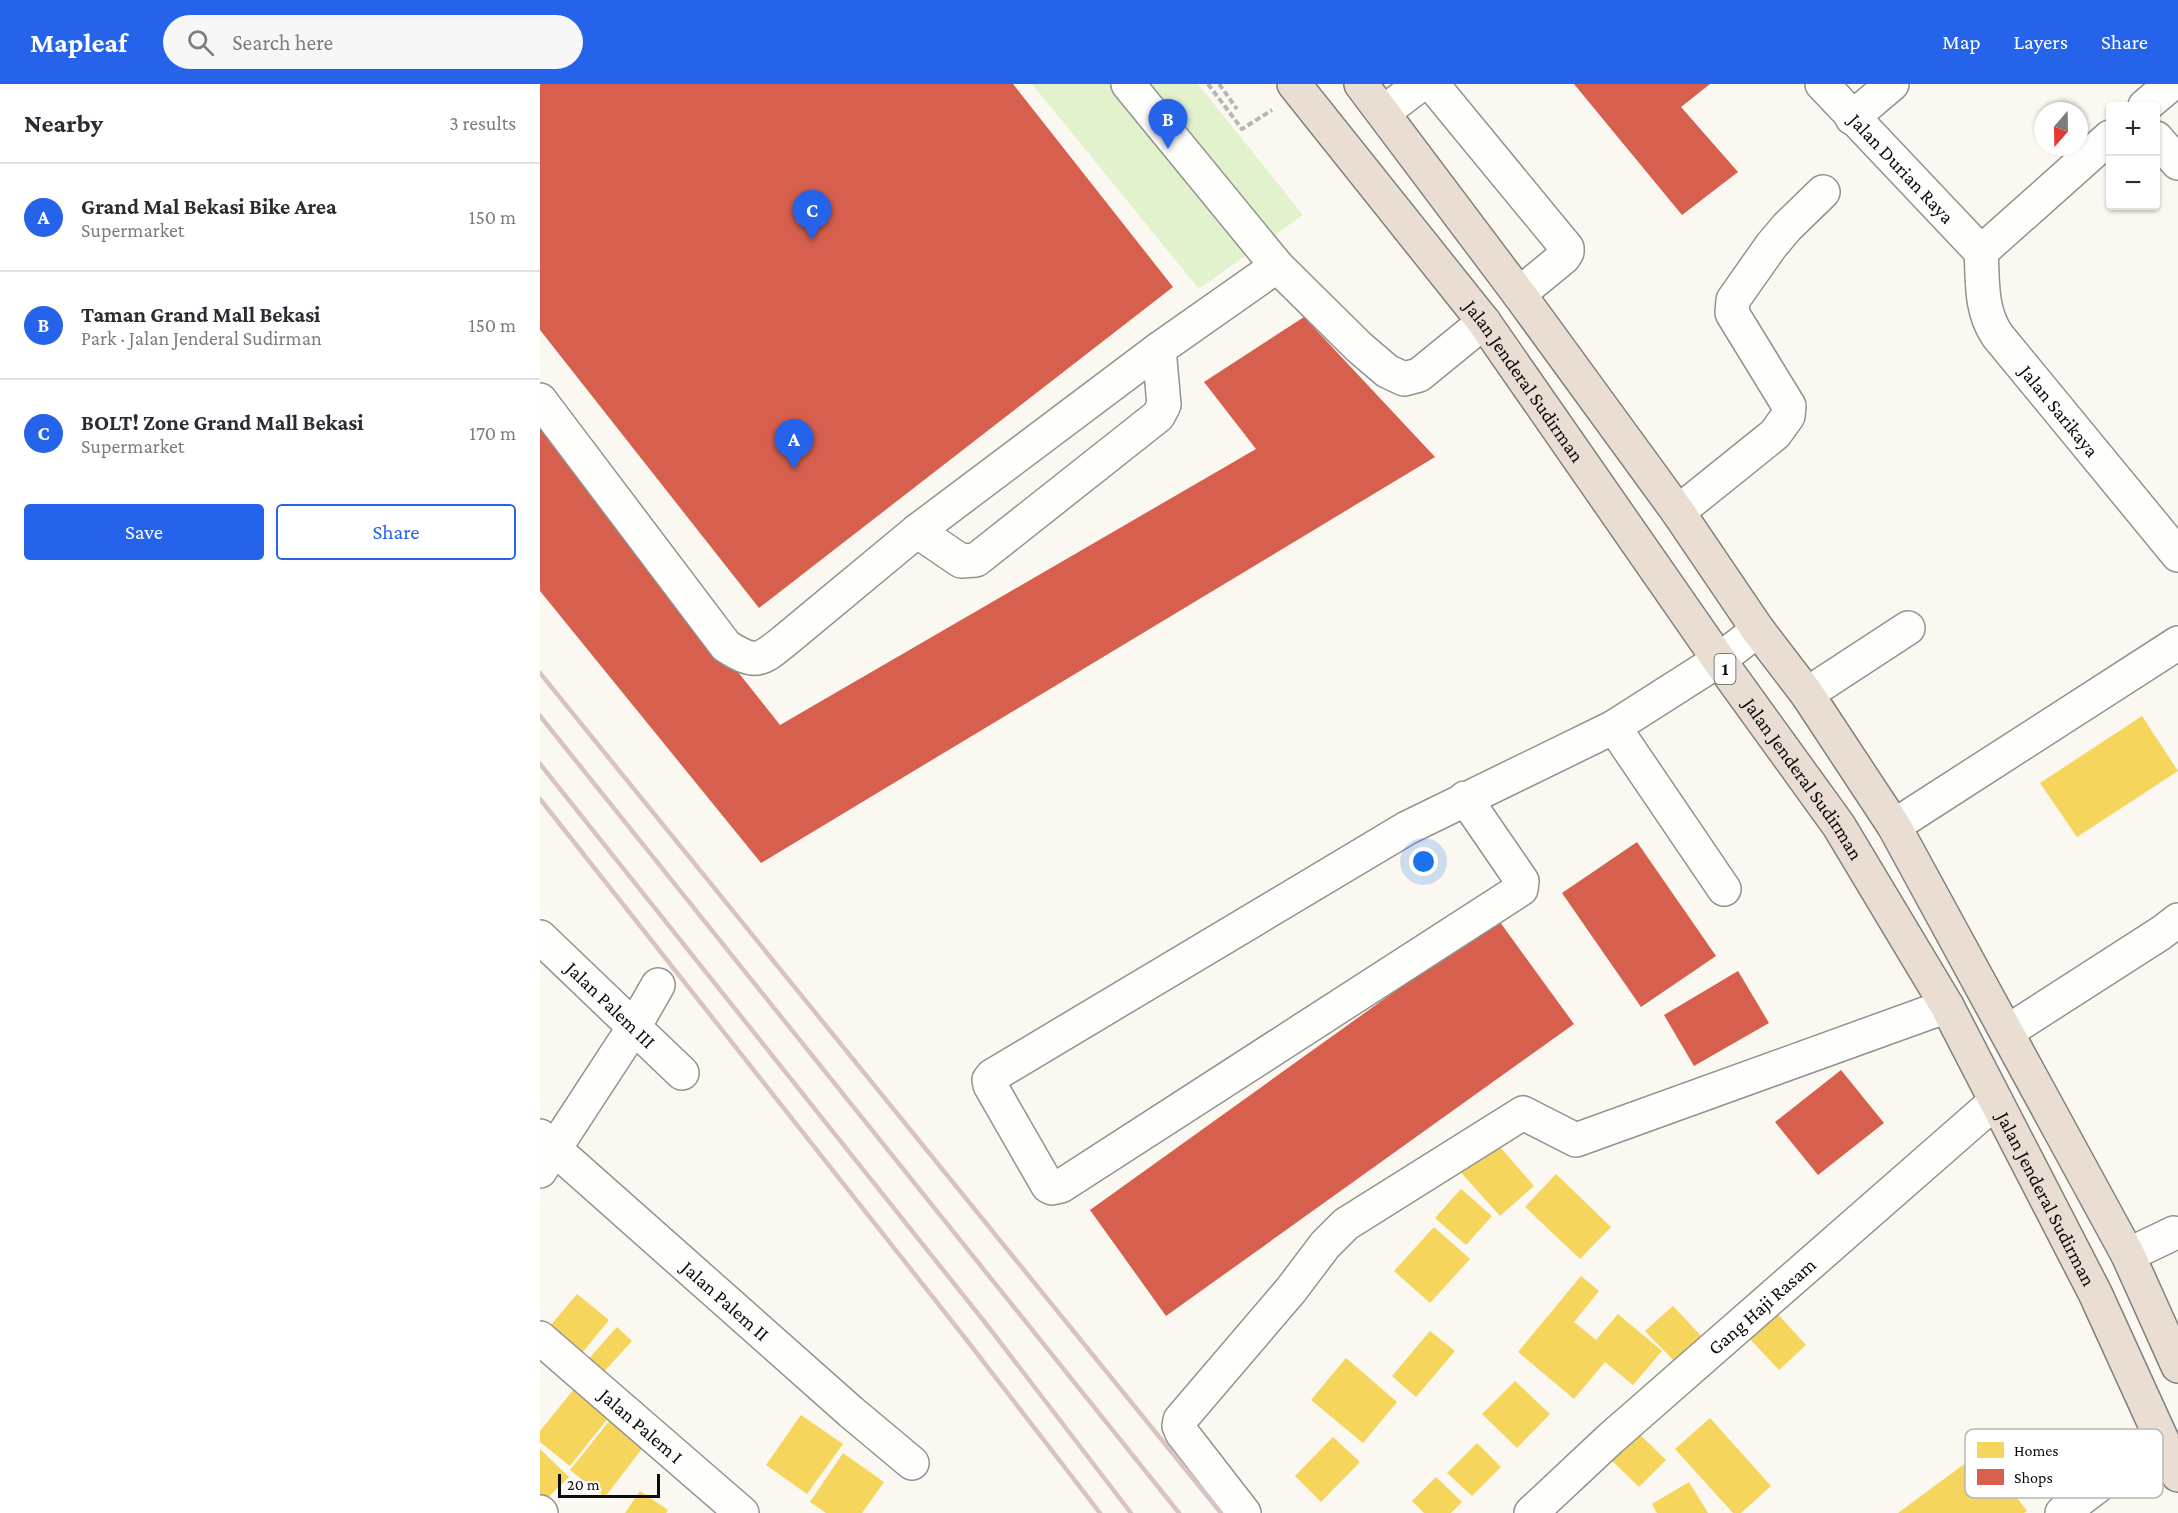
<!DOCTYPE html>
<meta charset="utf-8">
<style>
:root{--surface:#fff;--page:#f7f7f7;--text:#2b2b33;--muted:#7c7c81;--line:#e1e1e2;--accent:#2563eb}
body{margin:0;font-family:"Crimson Pro",serif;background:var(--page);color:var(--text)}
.controls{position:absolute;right:18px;top:18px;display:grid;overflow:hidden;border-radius:6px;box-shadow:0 2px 4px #0004}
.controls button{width:54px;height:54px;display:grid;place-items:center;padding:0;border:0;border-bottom:2px solid var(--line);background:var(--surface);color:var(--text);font:30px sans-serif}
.compass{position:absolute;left:1494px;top:18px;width:54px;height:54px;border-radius:50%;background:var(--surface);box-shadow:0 2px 4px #0004;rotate:200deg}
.scale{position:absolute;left:18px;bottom:15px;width:102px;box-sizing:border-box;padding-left:6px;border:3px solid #0c0c0c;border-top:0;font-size:16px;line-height:21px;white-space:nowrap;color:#0c0c0c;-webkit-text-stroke:4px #fff;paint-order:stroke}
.you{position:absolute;left:884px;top:778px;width:21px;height:21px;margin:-15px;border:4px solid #fff;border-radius:50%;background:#1a73e8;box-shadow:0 0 0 9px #1a73e833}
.badge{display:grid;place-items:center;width:39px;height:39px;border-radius:50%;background:var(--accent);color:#fff;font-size:20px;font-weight:700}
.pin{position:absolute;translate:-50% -50px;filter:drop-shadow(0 2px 3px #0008)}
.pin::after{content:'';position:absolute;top:32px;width:21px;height:18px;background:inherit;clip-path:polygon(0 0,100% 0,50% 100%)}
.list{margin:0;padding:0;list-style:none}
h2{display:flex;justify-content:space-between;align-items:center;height:78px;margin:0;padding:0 24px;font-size:26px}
h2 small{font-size:20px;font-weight:400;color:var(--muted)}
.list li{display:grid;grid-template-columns:39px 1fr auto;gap:18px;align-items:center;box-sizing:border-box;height:108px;padding:0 24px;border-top:2px solid var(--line)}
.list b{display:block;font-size:22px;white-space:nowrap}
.list p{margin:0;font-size:20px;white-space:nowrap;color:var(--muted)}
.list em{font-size:20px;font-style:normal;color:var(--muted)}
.actions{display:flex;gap:12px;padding:18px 24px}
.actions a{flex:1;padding:14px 0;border:2px solid var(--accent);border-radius:6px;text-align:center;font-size:21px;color:var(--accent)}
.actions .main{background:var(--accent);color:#fff}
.icon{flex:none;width:33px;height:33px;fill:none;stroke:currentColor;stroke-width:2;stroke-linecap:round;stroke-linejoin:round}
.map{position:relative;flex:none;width:1638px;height:1429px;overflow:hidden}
header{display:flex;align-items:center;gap:36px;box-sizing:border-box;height:84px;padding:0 30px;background:var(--accent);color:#fff}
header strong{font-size:28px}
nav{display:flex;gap:33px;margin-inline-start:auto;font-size:21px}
.search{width:420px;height:54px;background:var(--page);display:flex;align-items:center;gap:15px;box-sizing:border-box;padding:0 21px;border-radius:33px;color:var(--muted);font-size:22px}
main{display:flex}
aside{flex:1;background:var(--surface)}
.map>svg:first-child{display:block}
</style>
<header>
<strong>Mapleaf</strong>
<div class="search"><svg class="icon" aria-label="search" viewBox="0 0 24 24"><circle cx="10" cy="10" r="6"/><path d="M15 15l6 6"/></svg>Search here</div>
<nav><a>Map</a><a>Layers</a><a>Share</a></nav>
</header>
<main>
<aside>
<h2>Nearby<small>3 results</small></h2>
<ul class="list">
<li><span class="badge">A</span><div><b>Grand Mal Bekasi Bike Area</b><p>Supermarket</p></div><em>150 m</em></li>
<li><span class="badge">B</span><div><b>Taman Grand Mall Bekasi</b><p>Park · Jalan Jenderal Sudirman</p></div><em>150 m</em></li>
<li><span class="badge">C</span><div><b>BOLT! Zone Grand Mall Bekasi</b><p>Supermarket</p></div><em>170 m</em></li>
</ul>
<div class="actions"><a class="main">Save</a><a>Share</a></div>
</aside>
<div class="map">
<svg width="1638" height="1429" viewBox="0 0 1638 1429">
<rect width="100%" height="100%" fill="#faf8f0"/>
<path fill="#e2f2cd" d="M492 0H658L763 131 659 205Z"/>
<g fill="#f6d55c">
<path d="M1602 632 1638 687 1537 753 1500 699Z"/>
<path d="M952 1054 994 1102 960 1132 917 1084Z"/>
<path d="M1016 1090 1071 1143 1040 1175 985 1123Z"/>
<path d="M921 1105 952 1132 926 1161 895 1134Z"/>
<path d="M894 1143 930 1175 890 1219 854 1187Z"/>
<path d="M1041 1192 1059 1207 1034 1238 1056 1256 1078 1230 1122 1267 1093 1301 1065 1278 1034 1315 978 1268Z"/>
<path d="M37 1210 69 1236 38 1274 5 1248Z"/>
<path d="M1133 1222 1165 1256 1138 1281 1105 1247Z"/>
<path d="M1235 1227 1266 1261 1239 1286 1208 1253Z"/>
<path d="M77 1243 92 1257 60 1292 45 1279Z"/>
<path d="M890 1247 915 1267 876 1313 852 1292Z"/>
<path d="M806 1274 857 1318 823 1359 771 1316Z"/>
<path d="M975 1297 1010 1330 977 1364 942 1330Z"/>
<path d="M34 1305 69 1333 30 1382 0 1358V1347Z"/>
<path d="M261 1331 303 1360 267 1410 226 1381Z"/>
<path d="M1170 1334 1231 1402 1201 1429H1193L1135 1365Z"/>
<path d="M70 1336 104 1362 65 1413 30 1386Z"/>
<path d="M1088 1339 1126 1376 1099 1403 1061 1366Z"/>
<path d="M793 1353 820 1378 781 1418 755 1392Z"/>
<path d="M937 1359 961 1383 932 1412 907 1389Z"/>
<path d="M0 1365 29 1393 0 1421Z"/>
<path d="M1442 1367 1487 1427 1484 1429H1358Z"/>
<path d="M303 1369 344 1398 322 1429H286L270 1418Z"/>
<path d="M896 1393 922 1418 911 1429H884L872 1417Z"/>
<path d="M1149 1398 1168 1429H1117L1112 1420Z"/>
<path d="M100 1407 128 1426 126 1429H85Z"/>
</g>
<g fill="#d6604d">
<path d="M0 0H473L633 203 219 524 0 246Z"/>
<path d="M1034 0H1170L1141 23 1198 88 1142 131Z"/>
<path d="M764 233 895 373 221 779 0 507V339L240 641 716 365 664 298Z"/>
<path d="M1097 758 1176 872 1101 923 1022 809Z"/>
<path d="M957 834 1034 940 626 1232 550 1126Z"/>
<path d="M1198 887 1229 939 1154 982 1124 931Z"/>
<path d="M1301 986 1344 1039 1278 1091 1235 1038Z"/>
</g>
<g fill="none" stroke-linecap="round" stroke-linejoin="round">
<defs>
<g id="minor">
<path d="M588 0 737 182 819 263 847 287 864 295 879 291 944 238"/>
<path d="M892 0 1027 164V168L1024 173 979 210"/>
<path id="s1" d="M1282 0 1441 168"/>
<path d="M1605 22 1631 0"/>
<path d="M844 28 881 0"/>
<path d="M1312 34 1352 0"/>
<path d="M1616 54 1638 79"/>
<path id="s2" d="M1441 168C1443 198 1440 225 1457 251L1638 471"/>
<path d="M1441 168 1570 53"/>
<path d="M0 316 186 562C217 582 221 576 248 554L377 447 619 265 737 182"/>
<path d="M1138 428 1235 350 1248 332 1249 322 1192 229 1193 216 1231 162 1247 143 1283 108"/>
<path d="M377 447 421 477 436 476 618 332 624 321 619 265"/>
<path d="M1267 610 1368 544"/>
<path d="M1074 643 1184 805"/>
<path d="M925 714 982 797 981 805 521 1102 512 1104 508 1102 450 1001 449 996 452 992 867 744 1074 643 1179 576 1218 546"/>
<path d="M1354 742 1638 559"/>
<path id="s3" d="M0 853 142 989"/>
<path d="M1467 948 1621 849 1638 836"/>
<path id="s4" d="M0 1052 311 1328 372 1379"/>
<path d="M0 1087 94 943 118 901"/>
<path d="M1588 1171 1634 1149"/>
<path id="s5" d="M0 1254 202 1429"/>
<path d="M0 1428 1 1429"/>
<path d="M704 1429 642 1349 639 1342 640 1336 751 1206 785 1161 806 1140 983 1029 1036 1056 1407 922"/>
<path id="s6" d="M991 1429 1070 1355 1456 1017"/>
<path d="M1522 1429 1621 1354"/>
</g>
<g id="highway">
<path id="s7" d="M754 0 944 238 1179 576 1299 742 1407 922 1555 1209 1638 1391"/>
<path d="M821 0 979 210 1138 428 1218 546 1267 610 1354 742 1588 1171 1638 1282"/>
</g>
</defs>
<use href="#minor" stroke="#93928f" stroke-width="36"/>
<use href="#highway" stroke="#80807c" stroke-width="36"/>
<g stroke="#b7b7b5" stroke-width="4" stroke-dasharray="6 3" stroke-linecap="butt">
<path d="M668 0 702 45 732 26"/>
<path d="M679 0 697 25"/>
</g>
<use href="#minor" stroke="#fefefd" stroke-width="33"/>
<use href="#highway" stroke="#eaded3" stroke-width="33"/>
<g stroke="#d8c3c2" stroke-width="4.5">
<path d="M0 589 681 1429"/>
<path d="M0 632 639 1429"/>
<path d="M0 680 447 1241 591 1429"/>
<path d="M0 715 429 1259 560 1429"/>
</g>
</g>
<g text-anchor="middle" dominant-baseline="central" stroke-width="6" stroke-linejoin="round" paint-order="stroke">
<rect fill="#fff" stroke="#555" stroke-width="1.5" x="1174.5" y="570" width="21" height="30" rx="4.5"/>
<g font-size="18" font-weight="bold" fill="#0c0c0c">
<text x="1185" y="585">1</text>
</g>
<g font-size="20" fill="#0c0c0c" stroke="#fff">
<text stroke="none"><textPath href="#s1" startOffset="116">Jalan Durian Raya</textPath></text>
<text stroke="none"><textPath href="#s7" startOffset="376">Jalan Jenderal Sudirman</textPath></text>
<text stroke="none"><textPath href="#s2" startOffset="184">Jalan Sarikaya</textPath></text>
<text stroke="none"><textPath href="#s7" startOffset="862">Jalan Jenderal Sudirman</textPath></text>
<text stroke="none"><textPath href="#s3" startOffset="98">Jalan Palem III</textPath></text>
<text stroke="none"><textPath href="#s7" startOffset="1348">Jalan Jenderal Sudirman</textPath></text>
<text stroke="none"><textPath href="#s4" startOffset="248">Jalan Palem II</textPath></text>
<text stroke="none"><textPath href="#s6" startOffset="310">Gang Haji Rasam</textPath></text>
<text stroke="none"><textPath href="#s5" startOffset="134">Jalan Palem I</textPath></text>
</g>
</g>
<rect x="1425" y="1345" width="198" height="69" rx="9" fill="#fff" stroke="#b6b6b6" stroke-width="1.5"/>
<rect x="1437" y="1358" width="27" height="16" fill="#f6d55c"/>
<rect x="1437" y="1385" width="27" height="16" fill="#d6604d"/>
<g font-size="16" fill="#0c0c0c">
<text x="1474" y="1372">Homes</text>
<text x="1474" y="1399">Shops</text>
</g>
</svg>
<div class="controls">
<button>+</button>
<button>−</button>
</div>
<svg class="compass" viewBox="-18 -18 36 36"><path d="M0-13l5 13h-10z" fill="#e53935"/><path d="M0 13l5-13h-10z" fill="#7c7c81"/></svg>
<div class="scale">20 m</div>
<div class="you"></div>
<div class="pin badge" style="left:254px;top:385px">A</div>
<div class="pin badge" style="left:628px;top:65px">B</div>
<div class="pin badge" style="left:272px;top:156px">C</div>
</div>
</main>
